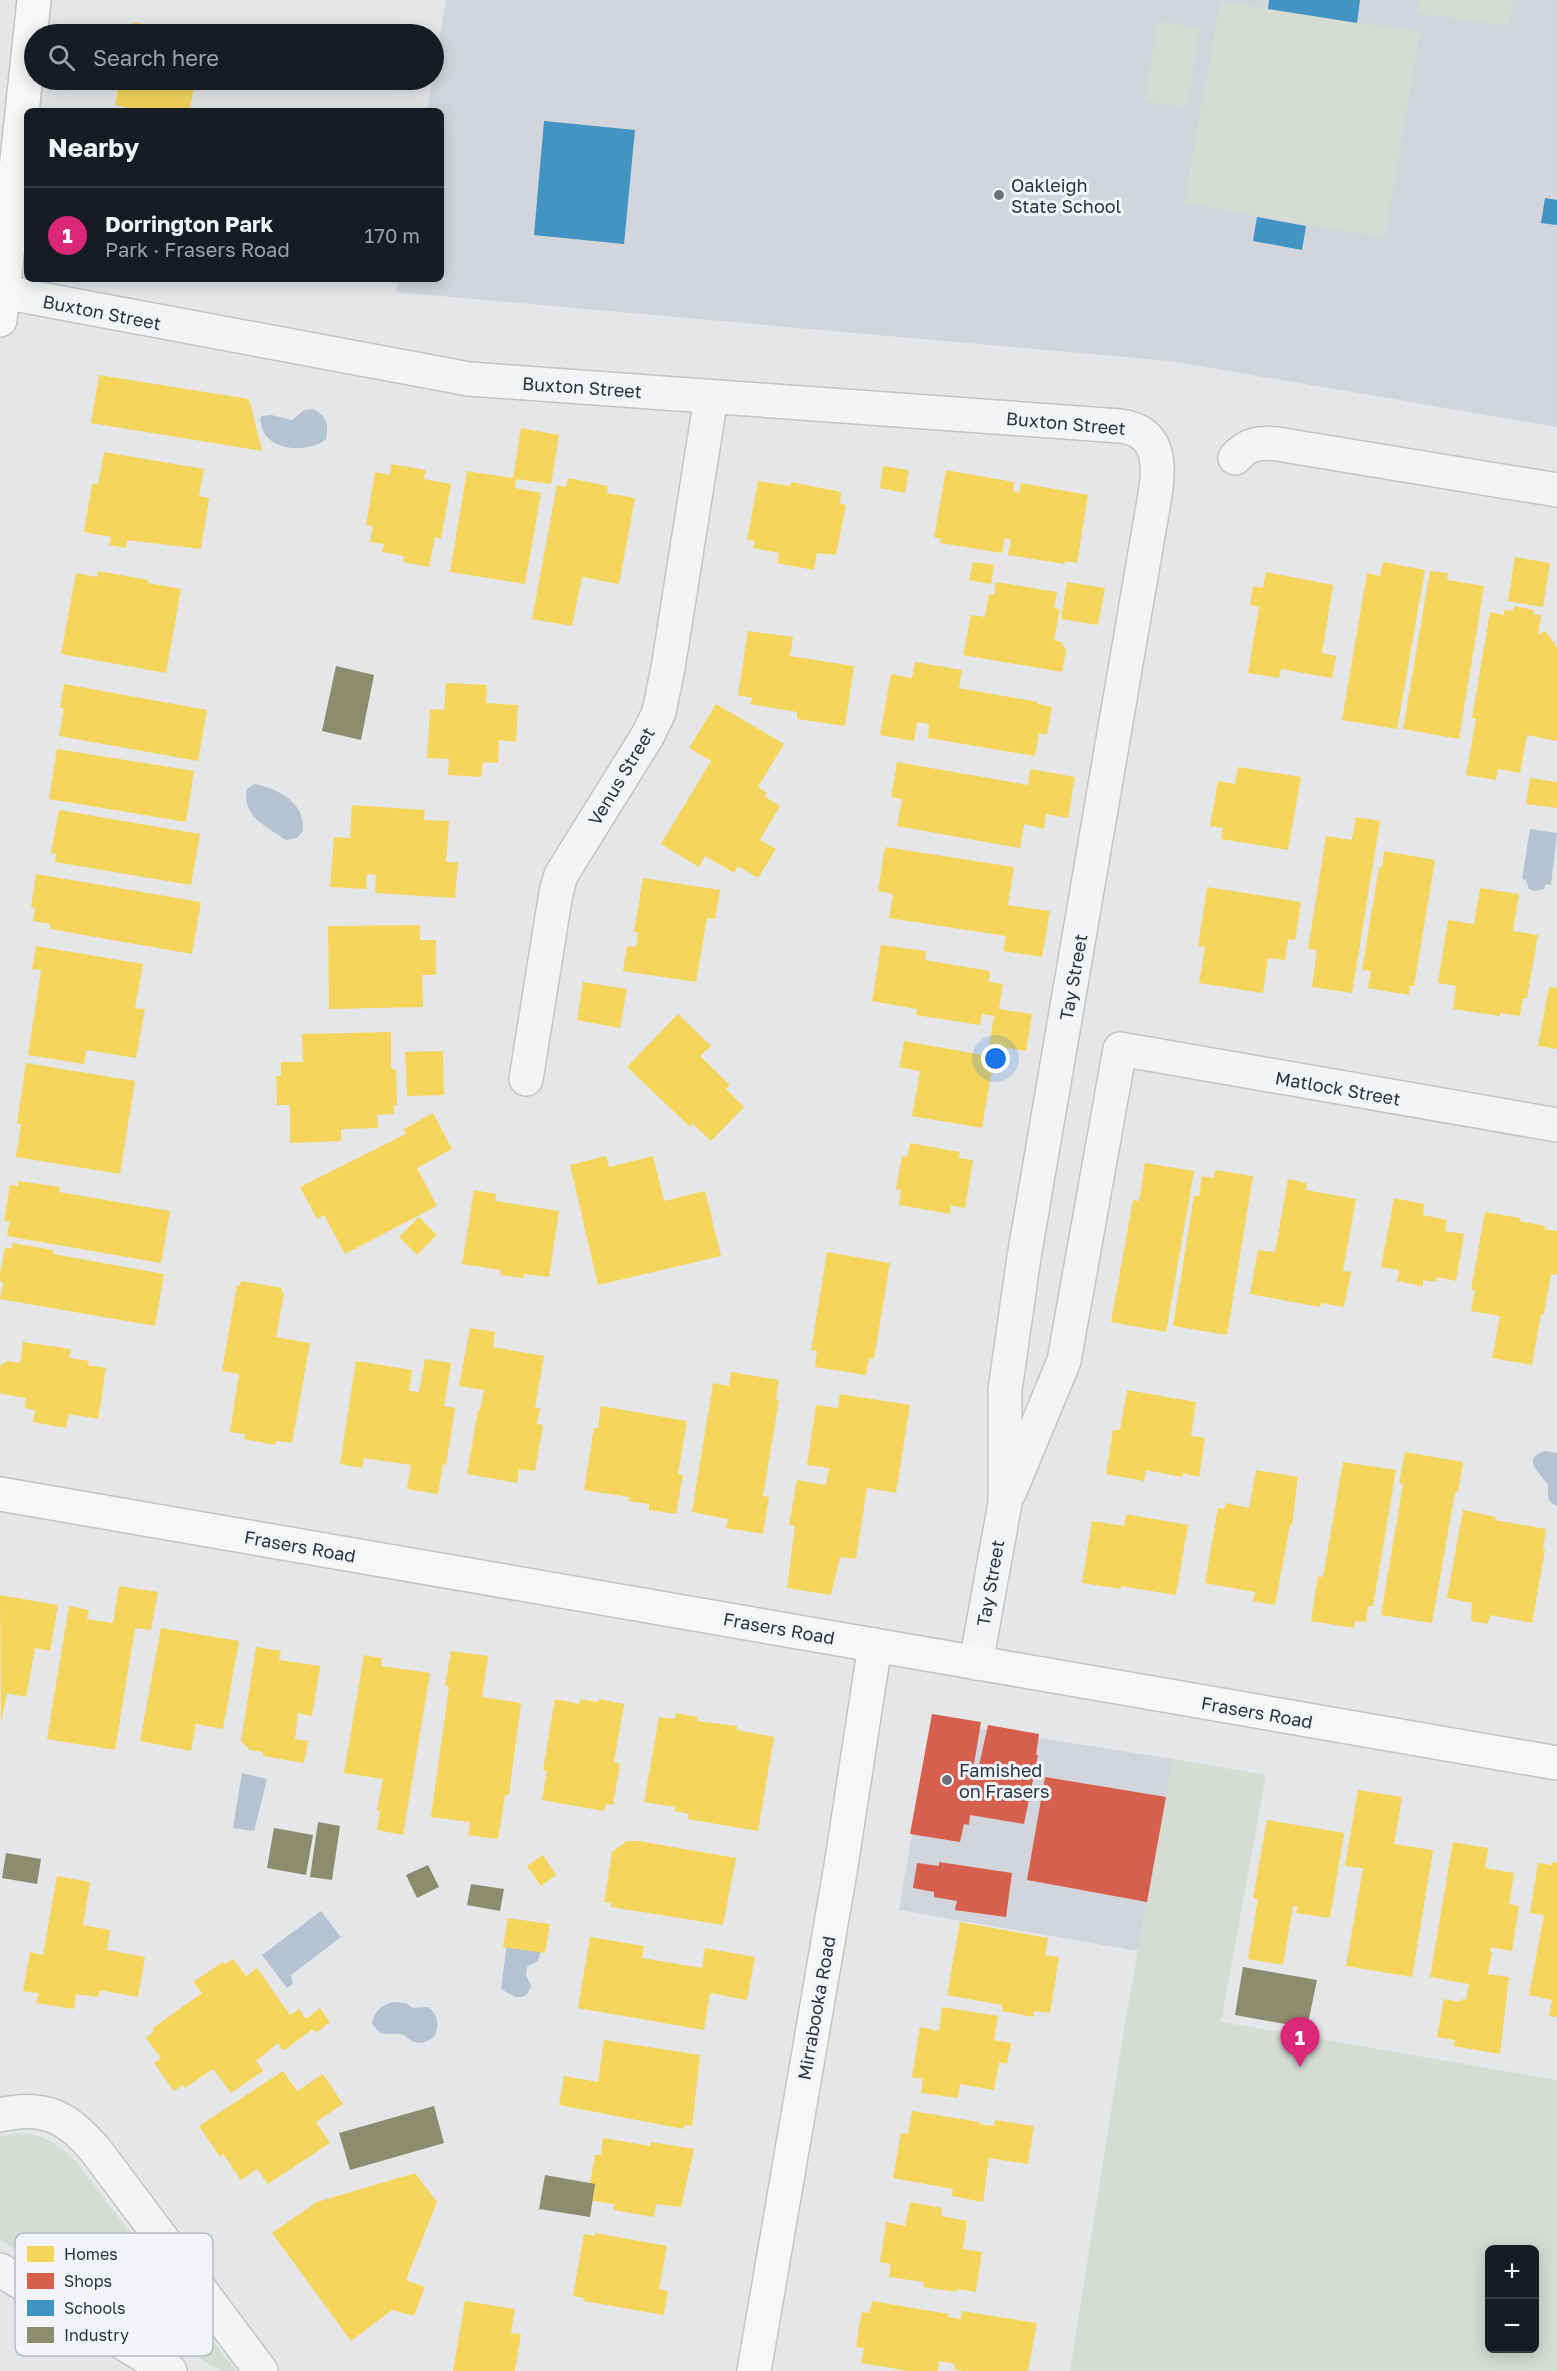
<!DOCTYPE html>
<meta charset="utf-8">
<style>
:root{--surface:#171b24;--page:#242831;--text:#f1f3f6;--muted:#9ea1a6;--line:#363941;--accent:#db2777}
body{margin:0;font-family:"Golos Text",sans-serif;background:var(--page);color:var(--text)}
.controls{position:absolute;right:18px;bottom:18px;display:grid;overflow:hidden;border-radius:9px;box-shadow:0 3px 15px #0003}
.controls button{width:54px;height:54px;display:grid;place-items:center;padding:0;border:0;border-bottom:2px solid var(--line);background:var(--surface);color:var(--text);font:30px sans-serif}
.you{position:absolute;left:996px;top:1059px;width:21px;height:21px;margin:-15px;border:4px solid #fff;border-radius:50%;background:#1a73e8;box-shadow:0 0 0 9px #1a73e833}
.badge{display:grid;place-items:center;width:39px;height:39px;border-radius:50%;background:var(--accent);color:#fff;font-size:20px;font-weight:700}
.pin{position:absolute;translate:-50% -50px;filter:drop-shadow(0 2px 3px #0008)}
.pin::after{content:'';position:absolute;top:32px;width:21px;height:18px;background:inherit;clip-path:polygon(0 0,100% 0,50% 100%)}
.list{margin:0;padding:0;list-style:none}
h2{display:flex;justify-content:space-between;align-items:center;height:78px;margin:0;padding:0 24px;font-size:26px}
h2 small{font-size:20px;font-weight:400;color:var(--muted)}
.list li{display:grid;grid-template-columns:39px 1fr auto;gap:18px;align-items:center;box-sizing:border-box;height:96px;padding:0 24px;border-top:2px solid var(--line)}
.list b{display:block;font-size:22px;white-space:nowrap}
.list p{margin:0;font-size:20px;white-space:nowrap;color:var(--muted)}
.list em{font-size:20px;font-style:normal;color:var(--muted)}
.icon{flex:none;width:33px;height:33px;fill:none;stroke:currentColor;stroke-width:2;stroke-linecap:round;stroke-linejoin:round}
.map{position:relative;flex:none;width:1557px;height:2371px;overflow:hidden}
.search{position:absolute;background:var(--surface);box-shadow:0 3px 15px #0003;left:24px;top:24px;width:420px;height:66px;display:flex;align-items:center;gap:15px;box-sizing:border-box;padding:0 21px;border-radius:33px;color:var(--muted);font-size:22px}
.panel{position:absolute;background:var(--surface);box-shadow:0 3px 15px #0003;left:24px;top:108px;width:420px;height:174px;border-radius:9px}
.map>svg:first-child{display:block}
</style>
<div class="map">
<svg width="1557" height="2371" viewBox="0 0 1557 2371">
<rect width="100%" height="100%" fill="#e4e6e8"/>
<g fill="#d2d5db">
<path d="M446 0H1557V427L1170 361 396 292 399 279H441V111H427Z"/>
<path d="M945 1723 1173 1759 1138 1951 899 1910 930 1731Z"/>
</g>
<g fill="#d4dcd4" fill-rule="evenodd">
<path d="M1418 0H1513L1509 26 1416 13Z"/>
<path d="M1220 1 1420 32 1385 238 1184 203Z"/>
<path d="M1158 21 1200 28 1187 108 1145 101Z"/>
<path d="M1173 1759 1266 1775 1221 2022 1557 2080V2371H1070L1126 2017ZM1490 2250H1534V2348H1490Z"/>
<path d="M17 2133C40 2134 56 2142 73 2158L236 2371H221L0 2240V2137Z"/>
</g>
<g fill="#b4c2d2">
<path d="M313 409C327 416 329 425 326 439 312 451 281 452 267 437 263 433 261 426 260 419L262 416 271 415 292 420 304 410Z"/>
<path d="M254 784C279 789 305 802 303 831L297 838 286 840C267 827 241 816 247 789Z"/>
<path d="M1530 829 1557 833 1551 885 1546 884 1544 889 1534 891 1529 889 1526 880 1522 879Z"/>
<path d="M1544 1451 1557 1453V1506C1546 1501 1548 1495 1548 1485 1541 1473 1520 1460 1544 1451Z"/>
<path d="M242 1773 267 1779 254 1831 233 1828Z"/>
<path d="M321 1911 341 1937 291 1975 293 1984 287 1988 262 1955Z"/>
<path d="M507 1944 540 1951C540 1963 536 1961 527 1967L526 1975 531 1986 528 1993 523 1997H515L501 1989Z"/>
<path d="M393 2002 406 2003 413 2008 428 2007C438 2014 440 2027 434 2037 422 2045 415 2045 404 2035 390 2031 381 2040 372 2023 376 2010 380 2006 393 2002Z"/>
</g>
<g fill="#f6d55c">
<path d="M133 22 185 34H131Z"/>
<path d="M120 80H196L189 111H143L115 105Z"/>
<path d="M99 375 249 399 262 451 91 423Z"/>
<path d="M521 428 559 435 551 484 516 479 515 488 541 493 525 584 450 572 467 471 513 478Z"/>
<path d="M104 452 204 469 199 496 209 498 201 549 127 540 126 548 109 545 111 537 84 532 92 484H98Z"/>
<path d="M391 464 426 470 424 479 451 484 441 539 435 537 429 567 403 562 404 556 382 552 384 544 370 542 373 526 366 525 375 472 390 475Z"/>
<path d="M883 466 909 470 905 493 880 488Z"/>
<path d="M946 470 1014 482 1013 491 1019 493 1021 483 1088 495 1077 563 1065 561V564L1008 555 1011 540 1005 538 1002 553 940 543 941 539 934 537Z"/>
<path d="M568 478 608 486 607 493 635 498 619 584 582 577 572 626 532 619 557 485 566 487Z"/>
<path d="M758 481 790 486 791 482 841 492 840 504 846 505 836 555 817 553 814 570 777 563 779 553 753 548 755 541 747 540Z"/>
<path d="M1515 557 1550 563 1543 607 1508 601Z"/>
<path d="M973 562 994 565 991 584 969 580Z"/>
<path d="M1383 562 1425 570 1397 729 1342 720 1367 573 1380 576Z"/>
<path d="M98 571 148 580V583L181 589 166 673 61 654 76 573 97 577Z"/>
<path d="M1430 571 1448 573 1447 580 1484 586 1459 739 1403 729Z"/>
<path d="M1266 572 1333 585 1322 653 1336 656 1332 678 1281 669 1279 678 1248 673 1259 607 1250 605 1253 586 1263 588Z"/>
<path d="M996 582 1057 592 1054 608 1060 609 1054 640 1061 642 1066 650 1062 672 963 655 971 615 985 617 989 594 994 595Z"/>
<path d="M1067 582 1105 588 1098 625 1061 619Z"/>
<path d="M1514 606 1534 610 1533 614 1541 615 1538 635 1545 631 1557 647V741L1527 735 1520 773 1498 769 1496 780 1466 775 1476 719 1472 718 1490 612 1504 615V610L1513 611Z"/>
<path d="M748 631 793 637 790 656 854 666 845 726 797 719V712L750 704 752 698 738 695Z"/>
<path d="M915 662 962 670 959 688 1038 702V704L1052 707 1047 735 1039 733 1035 756 928 738 929 724 917 722 914 741 880 735 891 674 912 678Z"/>
<path d="M446 683 487 685 486 703 518 705 516 742 499 740 498 763 483 762 481 777 448 775 449 759 427 758 430 709 444 710Z"/>
<path d="M64 684 207 710 198 761 59 736 64 709 60 708Z"/>
<path d="M716 704 784 744 758 787 767 793 764 796 780 806 760 840 776 849 758 878 738 866 734 873 705 856 699 867 661 844 711 761 689 748Z"/>
<path d="M57 749 194 771 186 822 49 799Z"/>
<path d="M897 762 1028 785 1030 769 1075 777 1068 818 1046 814 1044 829 1024 824 1020 848 897 826 902 799 891 797Z"/>
<path d="M1238 767 1301 777 1288 850 1221 839 1223 828 1210 826 1218 781 1235 784Z"/>
<path d="M1530 778 1557 782V808L1526 804Z"/>
<path d="M352 805 425 810 424 820 449 821 446 862H458L455 898 375 893 376 875 367 874 366 889 330 887 334 837 350 838Z"/>
<path d="M59 810 200 834 191 885 55 862 56 854 51 853Z"/>
<path d="M1356 817 1380 821 1352 993 1312 987 1317 950 1308 949 1326 836 1352 840Z"/>
<path d="M885 847 1014 867 1008 905 1050 911 1042 957 1003 951 1006 936 889 918 893 894 878 891Z"/>
<path d="M1384 851 1435 860 1414 986H1410L1409 995 1368 988 1371 971 1362 970 1379 867H1382Z"/>
<path d="M36 874 201 902 192 954 50 929V924L33 921 35 908 31 907Z"/>
<path d="M643 878 720 890 715 919 707 918 696 982 623 971 627 946 636 947 638 933 634 932Z"/>
<path d="M1207 887 1301 902 1295 940 1288 939 1285 960 1268 958 1263 993 1199 983 1205 947 1198 946Z"/>
<path d="M1480 888 1519 894 1513 931 1538 935 1527 998H1523L1520 1016 1500 1013V1016L1453 1009 1456 986 1438 983 1448 920 1474 924Z"/>
<path d="M420 925V940H436V975H422L423 1007 329 1009 328 926Z"/>
<path d="M881 945 926 951 925 960 990 971 989 982 1003 984 999 1009 1032 1014 1026 1051 989 1045 994 1016 982 1014 980 1025 916 1015 917 1009 872 1001Z"/>
<path d="M36 946 143 964 135 1008 145 1009 136 1058 86 1050 84 1064 28 1055 41 970 32 969Z"/>
<path d="M583 982 627 989 620 1028 577 1020Z"/>
<path d="M1549 987 1557 988V1049L1538 1046Z"/>
<path d="M678 1014 711 1046 700 1056 730 1085 726 1089 744 1107 711 1141 692 1123 690 1127 627 1067Z"/>
<path d="M391 1032V1069H396L397 1105H394V1114L377 1115 378 1128 341 1129V1141L290 1143V1105H277L276 1076H281V1062H303L302 1034Z"/>
<path d="M904 1041 994 1057 982 1128 912 1116 920 1071 899 1067Z"/>
<path d="M443 1051 444 1095 407 1096 405 1052Z"/>
<path d="M26 1063 135 1081 120 1174 16 1157 21 1124 17 1123Z"/>
<path d="M433 1113 452 1149 417 1168 437 1206 345 1254 324 1215 317 1219 300 1187 406 1134 404 1129Z"/>
<path d="M910 1143 960 1152 959 1158 973 1160 965 1208 951 1205 950 1214 899 1205 901 1190 896 1189 902 1156 907 1157Z"/>
<path d="M606 1156 609 1167 653 1156 664 1201 705 1191 721 1256 598 1285 570 1165Z"/>
<path d="M1145 1163 1194 1171 1166 1332 1111 1322 1133 1200 1139 1201Z"/>
<path d="M1215 1170 1253 1176 1227 1335 1173 1326 1194 1196H1199L1202 1176 1214 1178Z"/>
<path d="M1288 1179 1307 1183 1306 1190 1356 1199 1343 1271 1351 1272 1344 1307 1321 1303 1320 1307 1250 1294 1258 1250 1275 1252Z"/>
<path d="M18 1181 60 1187 59 1192 170 1211 161 1263 7 1236 10 1221H4L10 1185 18 1186Z"/>
<path d="M474 1190 496 1194 495 1201 559 1211 549 1277 524 1274 523 1278 500 1275 501 1270 462 1264Z"/>
<path d="M1394 1198 1424 1204 1423 1215 1447 1220 1445 1231 1464 1234 1456 1281 1437 1277 1436 1282 1423 1280V1286L1397 1281 1399 1270 1381 1267Z"/>
<path d="M1485 1212 1520 1218V1221L1545 1226 1544 1229 1557 1231V1275L1551 1274 1544 1314H1541L1532 1365 1492 1358 1500 1316 1471 1311 1475 1290 1471 1289Z"/>
<path d="M419 1217 437 1235 417 1255 399 1237Z"/>
<path d="M12 1243 53 1250V1254L164 1274 155 1326 0 1299 3 1282 0 1281V1274L5 1247 12 1249Z"/>
<path d="M827 1252 890 1263 874 1359 869 1358 866 1375 815 1367 817 1351 811 1350Z"/>
<path d="M241 1281 282 1288V1293H284L276 1337 310 1343 292 1443 276 1441 275 1445 244 1439 245 1434 230 1432 239 1374 222 1371 237 1285 240 1286Z"/>
<path d="M470 1328 495 1332 493 1347 544 1356 535 1408H540L537 1424 543 1425 535 1471 519 1469 517 1483 467 1474 478 1410H480L484 1390 459 1386Z"/>
<path d="M23 1342 71 1349 69 1358 89 1361 88 1365 106 1368 98 1419 69 1414 66 1428 33 1422 35 1410 25 1408 26 1398 2 1394 0 1392V1366L7 1361 20 1363Z"/>
<path d="M425 1359 451 1363 444 1406 455 1408 446 1465 443 1464 438 1494 407 1489 411 1465 364 1458 362 1468 340 1464 356 1361 412 1370 409 1391 419 1392Z"/>
<path d="M731 1372 779 1380 776 1400H779L763 1496 769 1497 763 1534 726 1528 728 1519 692 1512 713 1383 729 1386Z"/>
<path d="M1127 1390 1196 1402 1191 1436 1205 1438 1199 1477 1183 1473 1182 1477 1146 1470 1144 1481 1106 1474 1113 1430H1120Z"/>
<path d="M840 1394 910 1405 896 1493 867 1488 856 1559 840 1557 831 1595 787 1588 795 1526 789 1525 797 1480 826 1485 829 1468 807 1465 816 1405 838 1408Z"/>
<path d="M601 1406 687 1421 678 1474 683 1475 676 1514 649 1510V1504L628 1501 629 1497 584 1490 594 1428H598Z"/>
<path d="M1405 1452 1463 1462 1458 1492H1455L1432 1623 1381 1615 1403 1484 1399 1483Z"/>
<path d="M1343 1462 1396 1470 1373 1606H1368L1366 1622 1355 1621 1354 1628 1311 1621 1318 1576 1323 1577Z"/>
<path d="M1256 1470 1298 1477 1292 1525H1290L1275 1605 1253 1601 1255 1592 1205 1583 1218 1508 1224 1509 1226 1503 1249 1508Z"/>
<path d="M1463 1510 1496 1517 1495 1520 1546 1529 1543 1549 1545 1550 1532 1623 1490 1615 1488 1624 1471 1621 1472 1603 1447 1598Z"/>
<path d="M1126 1514 1188 1525 1176 1595 1121 1586V1589L1082 1583 1092 1521 1124 1526Z"/>
<path d="M119 1586 158 1592 151 1630 135 1628 115 1750 47 1739 69 1606 89 1610 87 1619 113 1623Z"/>
<path d="M0 1595 58 1605 50 1651 35 1648 26 1697 7 1693 1 1723Z"/>
<path d="M161 1628 239 1641 223 1729 196 1724 191 1751 140 1741Z"/>
<path d="M256 1647 281 1651 279 1660 320 1666 312 1716 298 1713 295 1739 308 1741 304 1763 263 1756V1752L250 1750 241 1741Z"/>
<path d="M451 1651 488 1656 482 1697 521 1703 509 1795H505L498 1839 468 1835 470 1822 431 1817 449 1687 445 1686Z"/>
<path d="M364 1655 382 1658 381 1666 430 1673 403 1835 377 1830 380 1811 377 1810 383 1779 344 1773Z"/>
<path d="M555 1699 579 1704 580 1699 598 1702 599 1699 624 1704 614 1762 620 1764 613 1805 606 1804 604 1811 542 1800 547 1771 543 1770Z"/>
<path d="M676 1713 698 1717 697 1721 737 1726V1730L774 1737 758 1831 688 1819 689 1814 675 1811V1807L644 1802 659 1717 675 1719Z"/>
<path d="M1358 1790 1402 1797 1394 1844 1433 1850 1412 1977 1346 1966 1363 1868 1345 1866Z"/>
<path d="M1267 1820 1344 1833 1330 1918 1296 1913 1298 1907 1293 1906 1283 1965 1248 1959 1258 1899 1253 1898Z"/>
<path d="M627 1841H638L736 1858 723 1925 611 1907V1903L604 1902 612 1852Z"/>
<path d="M1453 1842 1488 1848 1485 1868 1514 1873 1509 1904 1519 1906 1512 1951 1491 1947 1490 1952H1492L1488 1974 1509 1977 1500 2054 1453 2046 1455 2040 1437 2037 1444 1999 1460 2002 1461 1999 1466 2000 1469 1984 1430 1977Z"/>
<path d="M543 1855 556 1875 541 1886 527 1866Z"/>
<path d="M1552 1862 1557 1863V2017L1549 2016 1552 2000 1529 1995 1544 1915 1530 1913 1538 1863 1552 1865Z"/>
<path d="M57 1876 90 1882 83 1925 110 1930 107 1950 145 1957 138 1997 100 1990 98 1997 76 1994 74 2009 36 2003 38 1993 23 1991 30 1952 43 1955Z"/>
<path d="M508 1918 550 1924 545 1953 503 1947Z"/>
<path d="M960 1922 1048 1938 1045 1955 1059 1957 1050 2013 1034 2011 1033 2017 1002 2011V2005L947 1995Z"/>
<path d="M590 1937 644 1946 642 1958 702 1968 705 1948 755 1957 747 2000 710 1993 704 2030 578 2008Z"/>
<path d="M233 1959 246 1976 257 1968 290 2015 299 2009 306 2019 320 2008 330 2022 316 2033 313 2029 283 2051 278 2043 256 2061 263 2071 231 2093 213 2069 185 2088 183 2085 174 2091 154 2063 161 2058 146 2038 154 2031 153 2028 202 1993 193 1982 223 1962 225 1964Z"/>
<path d="M942 2007 998 2016 994 2040 1011 2043 1007 2064 999 2062 994 2090 960 2084 958 2098 921 2093 923 2079 912 2077 920 2027 939 2031Z"/>
<path d="M604 2040 700 2055 692 2126 684 2125V2129L559 2105 564 2076 598 2082Z"/>
<path d="M283 2071 297 2091 323 2074 343 2104 316 2122 330 2143 268 2184 257 2169 241 2180 223 2154 220 2157 199 2126Z"/>
<path d="M912 2111 979 2122V2124L994 2126 995 2120 1034 2126 1028 2164 989 2158 983 2202 952 2196 953 2189 893 2178 901 2133 908 2134Z"/>
<path d="M603 2138 650 2146 651 2142 694 2149 681 2207 656 2204 654 2217 614 2210V2204L587 2200 595 2155H601Z"/>
<path d="M415 2173 437 2202 406 2280 425 2287 414 2316 392 2310 351 2341 272 2233 317 2202Z"/>
<path d="M910 2202 942 2208 941 2216 967 2221 963 2249 982 2252 976 2292 957 2289V2292L923 2287 924 2282 889 2277 891 2264 880 2262 886 2222 905 2226Z"/>
<path d="M595 2233 667 2246 659 2289 668 2291 664 2315 584 2301V2298L573 2296 584 2234 595 2236Z"/>
<path d="M465 2301 515 2309 511 2333 521 2334 515 2371H453Z"/>
<path d="M872 2301 949 2314 948 2317 961 2319 962 2311 1037 2323 1028 2371H964L954 2369 955 2364 939 2361 938 2371H909L861 2363 864 2348 856 2347 859 2327 862 2312 869 2313Z"/>
</g>
<g fill="#d6604d">
<path d="M932 1714 981 1722 974 1764 979 1765 988 1725 1039 1734 1036 1755H1038L1024 1824 970 1815 969 1825 964 1824 960 1842 910 1834Z"/>
<path d="M1045 1777 1166 1797 1147 1902 1027 1880Z"/>
<path d="M939 1862 1012 1873 1006 1917 955 1910 957 1901 934 1897V1892L913 1888 917 1863 939 1866Z"/>
</g>
<g fill="#4393c3">
<path d="M1269 0H1360L1357 23 1268 9Z"/>
<path d="M544 121 635 130 624 244 534 235Z"/>
<path d="M1545 198 1557 200V225L1541 223Z"/>
<path d="M1257 217 1306 226 1302 250 1253 241Z"/>
</g>
<g fill="#8c8c6e">
<path d="M336 666 374 675 361 740 322 731Z"/>
<path d="M318 1822 340 1826 332 1880 310 1877Z"/>
<path d="M274 1828 313 1835 306 1875 267 1868Z"/>
<path d="M6 1853 41 1859 37 1884 2 1878Z"/>
<path d="M428 1865 439 1887 417 1898 406 1875Z"/>
<path d="M471 1884 504 1889 500 1911 467 1905Z"/>
<path d="M1243 1967 1317 1980 1307 2028 1235 2015Z"/>
<path d="M434 2106 444 2143 350 2170 339 2133Z"/>
<path d="M545 2175 595 2184 590 2217 539 2209Z"/>
</g>
<g fill="none" stroke-linecap="round" stroke-linejoin="round">
<defs>
<g id="street">
<path d="M3 292 469 379 1120 426C1160 431 1160 463 1155 495L1024 1257 1005 1390V1503L976 1663"/>
<path d="M1235 458C1247 444 1259 442 1277 444L1557 490"/>
<path d="M526 1079 556 893 561 875 648 735 659 712 668 668 711 397"/>
<path d="M1010 1491 1064 1361 1120 1049 1557 1125"/>
<path d="M0 2115C45 2104 69 2118 97 2152L261 2371"/>
<path d="M0 2270 170 2371"/>
</g>
<g id="secondary">
<path d="M0 320 34 0"/>
<path d="M0 1494 1557 1763"/>
<path d="M754 2371 841 1866 875 1645"/>
</g>
</defs>
<use href="#street" stroke="#c2c4c6" stroke-width="36"/>
<use href="#secondary" stroke="#c2c4c6" stroke-width="36"/>
<use href="#street" stroke="#f3f4f5" stroke-width="33"/>
<use href="#secondary" stroke="#f7f7f7" stroke-width="33"/>
</g>
<g fill="#6c717b" stroke="#f2f4f7" stroke-width="2">
<circle cx="999" cy="195" r="6"/>
<circle cx="947" cy="1780" r="6"/>
</g>
<g text-anchor="middle" dominant-baseline="central" stroke-width="6" stroke-linejoin="round" paint-order="stroke">
<g font-size="18" fill="#2b3241" stroke="#f2f4f7" text-anchor="start">
<text x="1011" y="185">Oakleigh<tspan x="1011" dy="21">State School</tspan></text>
<text x="959" y="1770">Famished<tspan x="959" dy="21">on Frasers</tspan></text>
</g>
<g font-size="18" fill="#2b3241" stroke="#f2f4f7">
<text transform="translate(102 312) rotate(11)">Buxton Street</text>
<text transform="translate(582 387) rotate(4)">Buxton Street</text>
<text transform="translate(1066 423) rotate(5)">Buxton Street</text>
<text transform="translate(621 776) rotate(-59)">Venus Street</text>
<text transform="translate(1073 977) rotate(-80)">Tay Street</text>
<text transform="translate(1338 1088) rotate(10)">Matlock Street</text>
<text transform="translate(300 1546) rotate(10)">Frasers Road</text>
<text transform="translate(990 1583) rotate(-80)">Tay Street</text>
<text transform="translate(779 1628) rotate(10)">Frasers Road</text>
<text transform="translate(1257 1712) rotate(10)">Frasers Road</text>
<text transform="translate(816 2008) rotate(-80)">Mirrabooka Road</text>
</g>
</g>
<rect x="15" y="2233" width="198" height="123" rx="9" fill="#f2f4f7" stroke="#b6bac0" stroke-width="1.5"/>
<rect x="27" y="2246" width="27" height="16" fill="#f6d55c"/>
<rect x="27" y="2273" width="27" height="16" fill="#d6604d"/>
<rect x="27" y="2300" width="27" height="16" fill="#4393c3"/>
<rect x="27" y="2327" width="27" height="16" fill="#8c8c6e"/>
<g font-size="16" fill="#2b3241">
<text x="64" y="2260">Homes</text>
<text x="64" y="2287">Shops</text>
<text x="64" y="2314">Schools</text>
<text x="64" y="2341">Industry</text>
</g>
</svg>
<div class="controls">
<button>+</button>
<button>−</button>
</div>
<div class="you"></div>
<div class="pin badge" style="left:1300px;top:2067px">1</div>
<div class="search"><svg class="icon" aria-label="search" viewBox="0 0 24 24"><circle cx="10" cy="10" r="6"/><path d="M15 15l6 6"/></svg>Search here</div>
<section class="panel">
<h2>Nearby<small></small></h2>
<ul class="list">
<li><span class="badge">1</span><div><b>Dorrington Park</b><p>Park · Frasers Road</p></div><em>170 m</em></li>
</ul>
</section>
</div>
